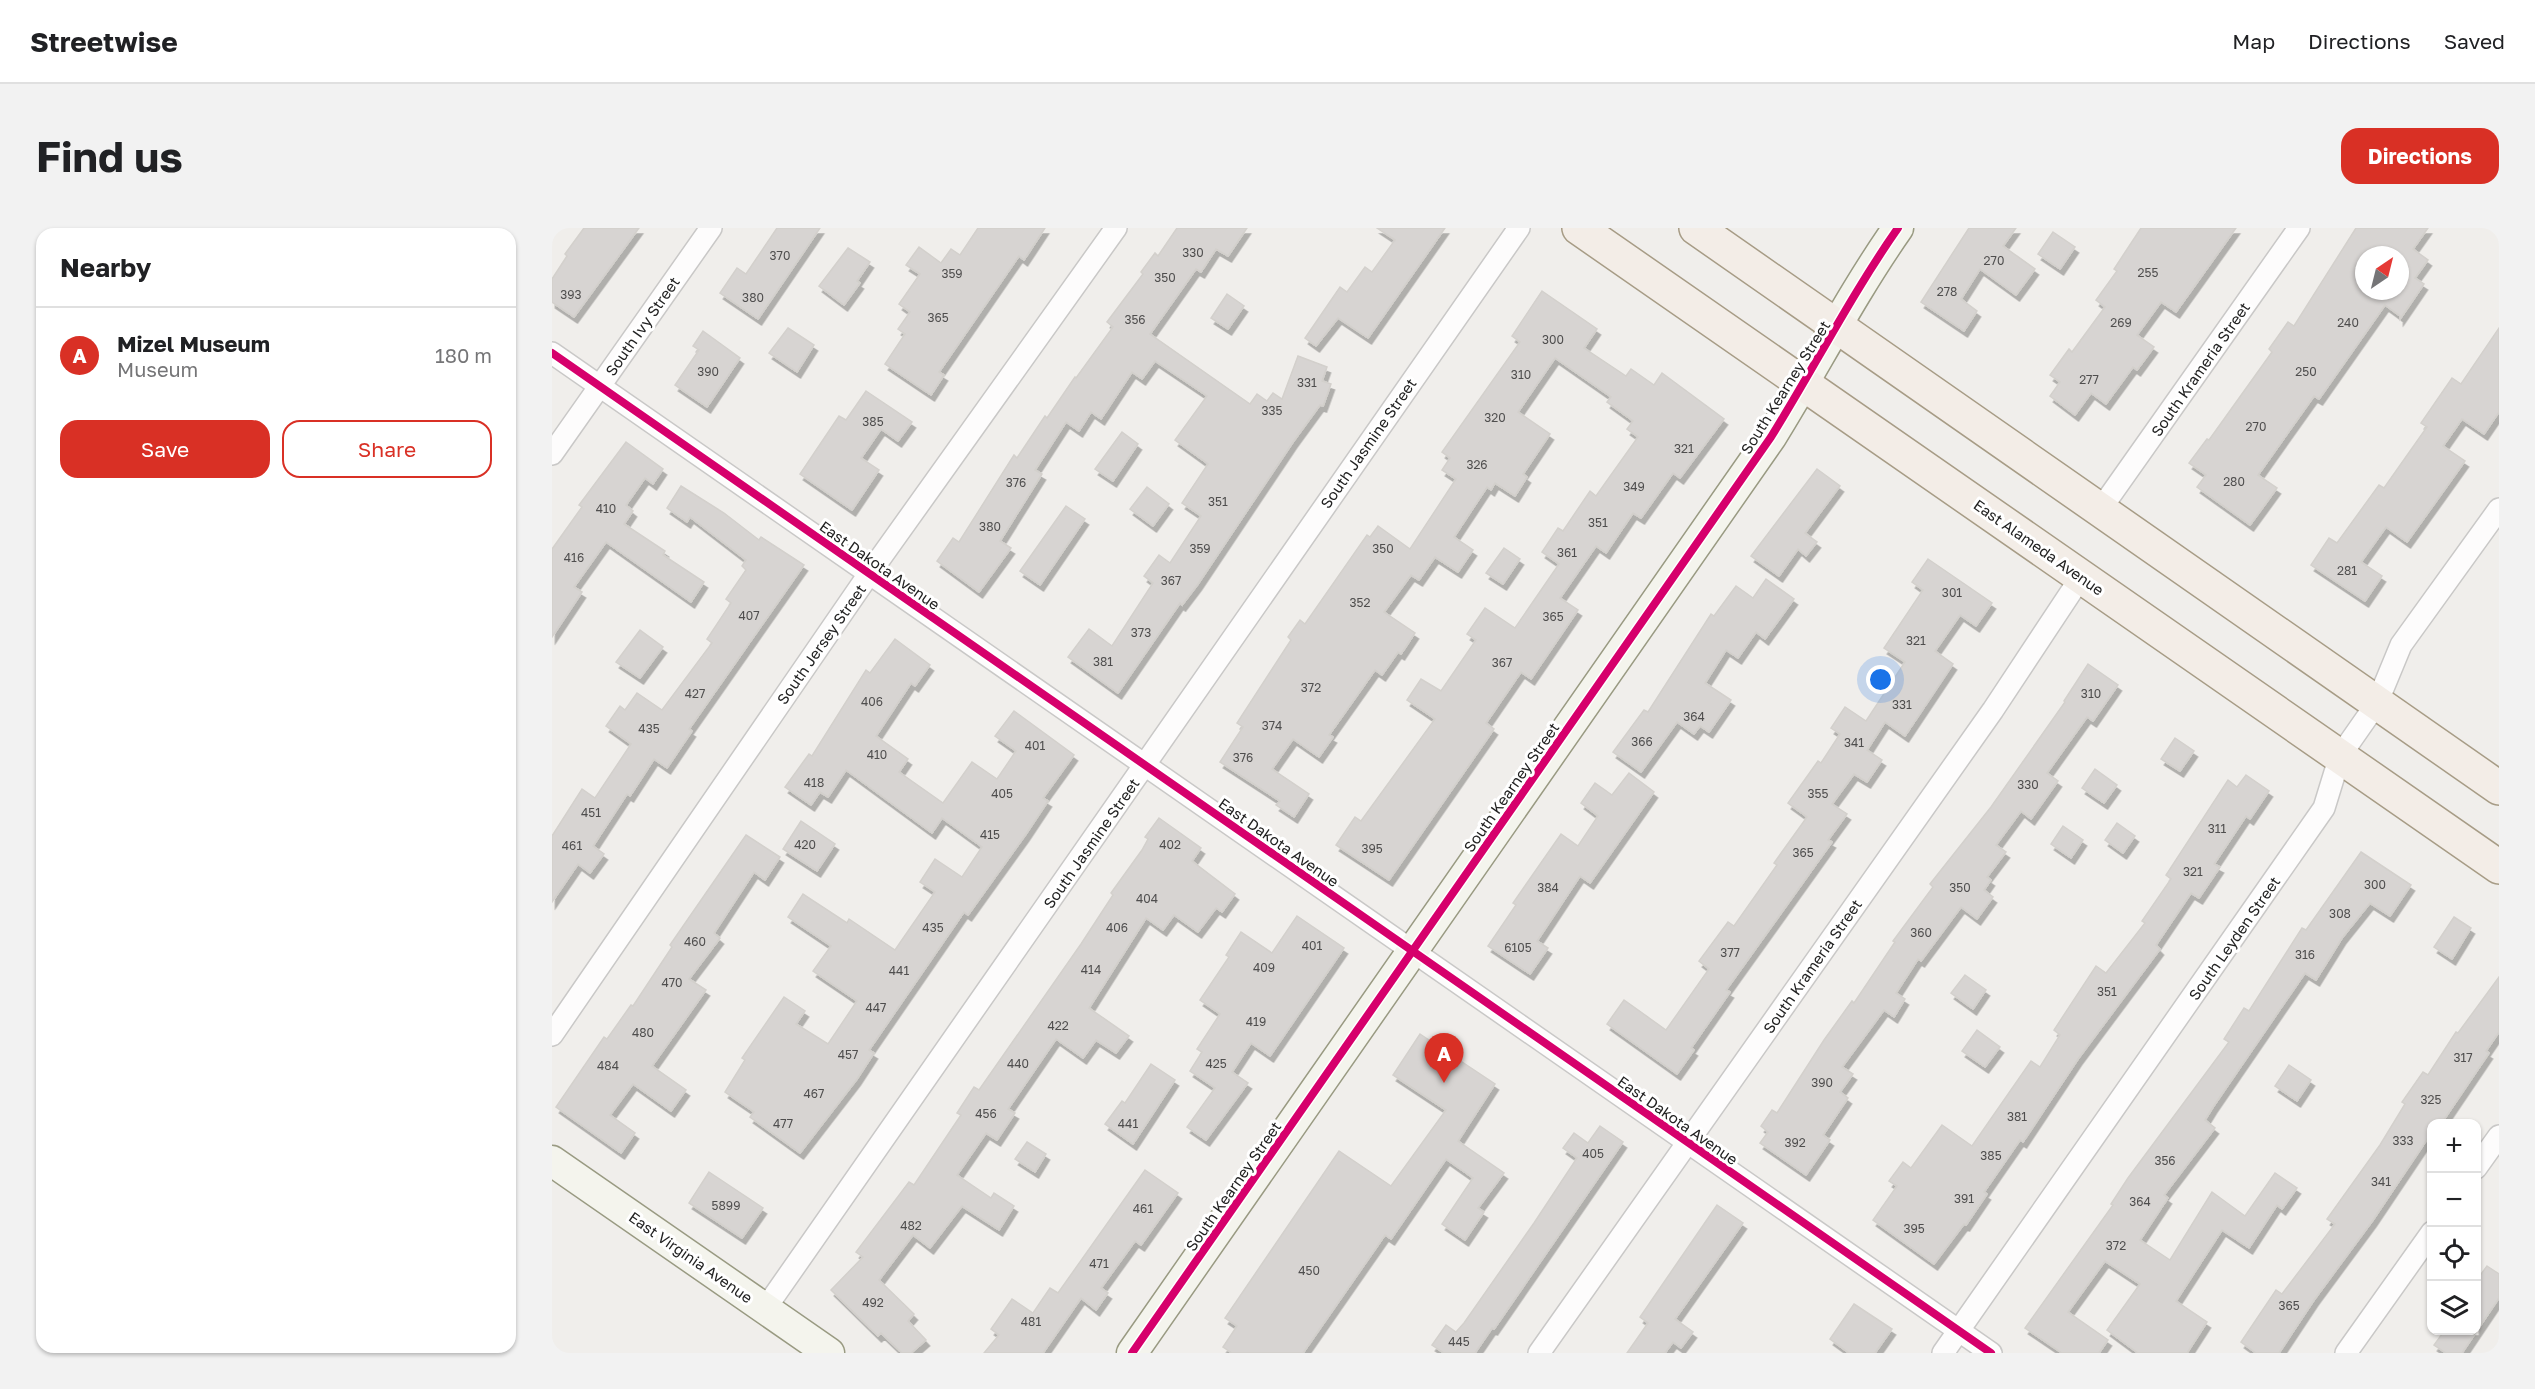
<!DOCTYPE html>
<meta charset="utf-8">
<style>
:root{--surface:#fff;--page:#f2f2f2;--text:#202124;--muted:#757577;--line:#e0e0e0;--accent:#d93025}
body{margin:0;font-family:"Golos Text",sans-serif;background:var(--page);color:var(--text)}
.controls{position:absolute;right:18px;bottom:18px;display:grid;overflow:hidden;border-radius:12px;box-shadow:0 2px 4px #0004}
.controls button{width:54px;height:54px;display:grid;place-items:center;padding:0;border:0;border-bottom:2px solid var(--line);background:var(--surface);color:var(--text);font:30px sans-serif}
.compass{position:absolute;left:1803px;top:18px;width:54px;height:54px;border-radius:50%;background:var(--surface);box-shadow:0 2px 4px #0004;rotate:35deg}
.you{position:absolute;left:1329px;top:452px;width:21px;height:21px;margin:-15px;border:4px solid #fff;border-radius:50%;background:#1a73e8;box-shadow:0 0 0 9px #1a73e833}
.badge{display:grid;place-items:center;width:39px;height:39px;border-radius:50%;background:var(--accent);color:#fff;font-size:20px;font-weight:700}
.pin{position:absolute;translate:-50% -50px;filter:drop-shadow(0 2px 3px #0008)}
.pin::after{content:'';position:absolute;top:32px;width:21px;height:18px;background:inherit;clip-path:polygon(0 0,100% 0,50% 100%)}
.list{margin:0;padding:0;list-style:none}
h2{display:flex;justify-content:space-between;align-items:center;height:78px;margin:0;padding:0 24px;font-size:26px}
h2 small{font-size:20px;font-weight:400;color:var(--muted)}
.list li{display:grid;grid-template-columns:39px 1fr auto;gap:18px;align-items:center;box-sizing:border-box;height:96px;padding:0 24px;border-top:2px solid var(--line)}
.list b{display:block;font-size:22px;white-space:nowrap}
.list p{margin:0;font-size:20px;white-space:nowrap;color:var(--muted)}
.list em{font-size:20px;font-style:normal;color:var(--muted)}
.actions{display:flex;gap:12px;padding:18px 24px}
.actions a{flex:1;padding:14px 0;border:2px solid var(--accent);border-radius:18px;text-align:center;font-size:21px;color:var(--accent)}
.actions .main{background:var(--accent);color:#fff}
.icon{flex:none;width:33px;height:33px;fill:none;stroke:currentColor;stroke-width:2;stroke-linecap:round;stroke-linejoin:round}
.map{position:relative;flex:none;width:1947px;height:1125px;overflow:hidden;border-radius:18px}
header{display:flex;align-items:center;gap:36px;box-sizing:border-box;height:84px;padding:0 30px;background:var(--surface);border-bottom:2px solid var(--line)}
header strong{font-size:28px}
nav{display:flex;gap:33px;margin-inline-start:auto;font-size:21px}
.intro{display:flex;align-items:center;justify-content:space-between;box-sizing:border-box;height:144px;padding:0 36px}
h1{margin:0;font-size:42px}
.button{padding:15px 27px;border-radius:18px;background:var(--accent);color:#fff;font-size:21px;font-weight:700}
main{display:flex;gap:36px;padding:0 36px}
aside{flex:1;background:var(--surface);border-radius:18px;box-shadow:0 2px 4px #0004}
.map>svg:first-child{display:block}
</style>
<header>
<strong>Streetwise</strong>
<nav><a>Map</a><a>Directions</a><a>Saved</a></nav>
</header>
<div class="intro"><h1>Find us</h1><a class="button">Directions</a></div>
<main>
<aside>
<h2>Nearby<small></small></h2>
<ul class="list">
<li><span class="badge">A</span><div><b>Mizel Museum</b><p>Museum</p></div><em>180 m</em></li>
</ul>
<div class="actions"><a class="main">Save</a><a>Share</a></div>
</aside>
<div class="map">
<svg width="1947" height="1125" viewBox="0 0 1947 1125">
<defs>
<filter id="shadow"><feDropShadow dx="3.5" dy="6" stdDeviation="0" flood-color="#0004"/></filter>
</defs>
<rect width="100%" height="100%" fill="#f0eeeb"/>
<g fill="#d7d4d2" stroke="#d3d0cc" stroke-width="1.5" fill-rule="evenodd" filter="url(#shadow)">
<path d="M32 0H87L22 89 0 74V51L15 28 13 26Z"/>
<path d="M225 0H268L206 91 168 65 185 40 194 46Z"/>
<path d="M426 0H493L472 32 467 28 387 144 392 147 379 167 333 136 353 106 346 101 358 84 347 76 368 46 354 37 367 19 389 35 399 21 408 27Z"/>
<path d="M625 0H695L676 28 664 21 649 44 644 41 598 106 698 176 705 166 715 173 721 165 730 171 746 128 775 139 770 153 779 156 771 178 768 177 741 214 646 356 630 377 628 375 566 465 516 429 537 401 560 418 601 355 592 348 607 327 618 335 649 288 630 275 656 236 623 212 655 168 603 133 590 151 580 144 549 191 539 184 527 203 514 194 483 242 490 246 448 313 459 320 427 364 385 333 401 310 407 314 462 227 465 230 493 188 495 190 523 149 524 150 561 99 555 94 591 46 589 44 603 25 606 28Z"/>
<path d="M825 0H893L816 110 786 90 764 118 753 110 788 59 795 64 813 39 820 44 843 12Z"/>
<path d="M1417 0H1464L1451 18 1483 41 1464 67 1428 41 1409 71 1425 83 1412 103 1369 74Z"/>
<path d="M1589 0H1684L1624 84 1609 74 1585 107 1602 119 1585 142 1581 139 1554 176 1539 165 1523 187 1498 168 1508 154 1498 147 1517 121 1520 124 1553 79 1544 72 1565 43 1562 41Z"/>
<path d="M1804 0H1876L1861 21 1876 32 1863 50 1872 56 1848 91V88L1833 77 1767 171 1762 168 1706 247 1725 260 1698 297 1645 259 1654 247 1637 235 1655 211 1657 212 1720 124 1717 121 1736 94 1742 98ZM1812 27H1848V63H1812Z"/>
<path d="M1501 4 1523 19 1508 41 1486 26Z"/>
<path d="M296 20 318 34 305 53 308 55 292 77 267 58Z"/>
<path d="M990 63 1045 101 1032 120 1074 148 1079 141 1102 157 1110 145 1172 191 1128 250 1121 245 1089 290 1081 285 1054 325 1044 318 1008 370 1026 382 979 451 969 444 934 495 942 501 837 652 784 617 803 589 809 593 883 491 855 472 869 451 889 463 924 412 915 406 933 380 963 400 1007 336 990 324 1006 300 1011 303 1038 263 1044 268 1086 209 1075 201 1081 193 1055 174 1059 169 1003 130 966 184 998 206 971 246 975 249 963 268 943 255 939 262 935 259 902 309 921 322 906 344 883 329 867 352 859 347 832 384 863 405 849 426 846 424 830 447 823 442 777 507 781 509 767 529 741 511 720 541 757 566 742 589 724 577 728 573 668 534 691 499 685 495 739 412 736 409 748 392 753 396 815 307 818 309 826 298 858 321 904 251 890 242 898 230 890 224 968 114 960 108Z"/>
<path d="M675 66 692 78 676 101 659 90Z"/>
<path d="M236 100 262 117 245 144 217 125Z"/>
<path d="M1947 100V184L1932 206 1910 191 1891 218 1913 233 1855 314 1834 299 1809 334 1830 348 1813 373 1759 337 1777 310 1785 315 1827 257 1832 260 1875 199 1869 195 1900 150 1909 156Z"/>
<path d="M151 103 188 130 155 179 123 157 147 122 141 118Z"/>
<path d="M314 163 360 194 346 213 329 201 309 230 327 242 300 282 248 246 287 188 294 192Z"/>
<path d="M570 204 586 216 561 253 543 241Z"/>
<path d="M74 214 111 241 101 256 93 250 74 277 81 283 72 296 113 323 111 327 152 354 139 374 54 314 22 359 30 364 0 409V321L30 279 27 277Z"/>
<path d="M1265 241 1288 258 1253 305 1265 314 1254 328 1246 321 1227 348 1199 328Z"/>
<path d="M129 258 172 285 207 312 209 309 252 337 137 501 140 503 115 540 102 531 78 568 75 566 41 618 52 626 38 645 26 636 0 674V608L30 561 43 570 79 516 54 498 68 478 73 482 85 465 110 482 160 415 155 411 179 375 174 371 194 342 190 338 194 332 138 289 135 294 115 280Z"/>
<path d="M595 259 617 276 601 298 578 281Z"/>
<path d="M514 278 533 291 488 357 468 343Z"/>
<path d="M952 320 968 331 951 356 934 345Z"/>
<path d="M1376 331 1440 375 1424 398 1408 387 1383 423 1401 436 1353 508 1333 494 1315 522 1330 532 1315 554 1302 546 1280 576 1295 586 1276 612 1280 614 1174 762 1178 764 1139 820 1142 822 1125 846 1055 796 1072 772 1114 802 1157 741 1147 733 1176 694 1182 698 1225 637 1222 635 1255 589 1236 575 1266 533 1269 535 1288 506 1279 500 1293 479 1314 493 1353 434 1332 420 1371 362 1360 354Z"/>
<path d="M1214 351 1242 371 1213 411 1204 404 1186 430 1174 422 1153 455 1179 472 1157 504 1148 498 1142 506 1125 494 1089 544 1061 524 1092 482 1096 484 1159 386 1162 388 1184 358 1201 370Z"/>
<path d="M88 402 111 419 88 450 64 434Z"/>
<path d="M343 411 378 437 363 458 359 455 324 508 356 531 347 544 391 575 420 534 445 551 464 523 443 508 462 483 522 527 491 570 496 573 474 606 416 687 412 684 317 822 322 825 305 851 248 925 198 889 202 884 173 864 193 832 190 830 232 769 253 783 244 796 276 816 305 773 261 743 279 718 236 689 251 666 295 695 297 691 343 722 383 664 368 654 383 631 410 649 430 619 390 590 380 605 294 542 276 569 268 564 259 577 233 559 257 526 260 528 314 442 318 445Z"/>
<path d="M1536 436 1566 457 1541 493 1535 489 1495 545 1506 553 1479 591 1469 583 1444 617 1454 624 1435 649 1439 652 1432 662 1441 669 1425 691 1409 679 1369 733 1366 731 1344 765 1353 771 1342 789 1332 782 1290 839 1301 846 1288 864 1296 870 1271 907 1278 912 1254 947 1208 915 1216 904 1209 898 1220 882 1225 885 1272 812 1300 773 1302 775 1343 714 1341 713 1381 659 1378 656 1439 579 1513 474 1512 473Z"/>
<path d="M1623 510 1642 523 1628 543 1609 531Z"/>
<path d="M1543 541 1565 557 1552 575 1530 560Z"/>
<path d="M1077 545 1102 564 1038 655 1028 648 985 713 996 720 978 746 936 718 964 677 961 675 1009 606 1026 618 1046 588 1029 575 1043 555 1060 567Z"/>
<path d="M1694 547 1717 563 1698 591 1694 588 1662 636 1668 639 1647 670 1639 665 1604 717 1608 721 1526 831 1471 914 1468 912 1432 964 1435 966 1414 997 1412 996 1382 1036 1321 992 1345 958 1337 953 1351 934 1359 940 1390 897 1420 918 1479 833 1488 839 1508 807 1502 802 1544 738 1554 745 1593 695 1590 693 1619 651 1614 647 1676 552 1685 559Z"/>
<path d="M607 590 649 620 640 633 683 666 670 684 664 680 646 704 622 687 611 702 594 690 537 780 577 808 564 825 544 812 531 830 504 811 456 881 463 885 445 912 434 905 405 947 439 970 442 965 462 978 447 1002 410 978 378 1020 361 1007 327 1052 362 1086 356 1093 374 1112 359 1125H350L329 1105 326 1108 279 1062 311 1029 304 1024 357 954 362 957 409 887 405 885 422 859 427 862 529 716 561 667 559 665 590 622 596 611 593 609Z"/>
<path d="M249 593 283 616 265 643 231 621Z"/>
<path d="M1565 595 1583 608 1571 625 1553 612Z"/>
<path d="M1511 598 1531 612 1519 630 1499 616Z"/>
<path d="M194 607 228 629 213 652 202 644 162 705 168 710 137 751 154 762 100 838 134 862 119 883 81 856 58 887 83 905 69 925 4 879 52 809 55 811 79 777 81 778 120 719 118 717Z"/>
<path d="M1809 624 1859 657 1838 688 1818 675 1790 710 1764 752 1753 745 1661 879 1653 892 1663 900 1612 967 1616 970 1588 1012 1618 1032 1660 964 1693 988 1723 945 1745 960 1730 981 1725 977 1697 1020 1670 1002 1624 1073 1655 1094 1635 1125H1586L1555 1102 1588 1056 1553 1033 1516 1084 1556 1112 1547 1125H1510L1473 1100 1561 977 1559 976 1576 950 1677 814 1672 811 1692 780 1697 783 1750 700 1754 702Z"/>
<path d="M745 688 792 720 718 828 699 815 680 844 696 855 654 912 635 899 663 860 638 843 650 824 645 821 668 786 648 772 677 729 674 727 689 704 720 725Z"/>
<path d="M1902 689 1919 700 1900 731 1882 719Z"/>
<path d="M1413 747 1434 762 1421 781 1399 765Z"/>
<path d="M1947 749V804L1934 823 1937 825 1889 896H1880V904L1821 992 1762 1072 1727 1125H1704L1689 1114 1724 1062 1730 1066 1783 996 1775 991 1828 917 1853 876 1850 874 1871 844 1876 847 1904 804 1906 805Z"/>
<path d="M1425 802 1448 819 1433 839 1410 823Z"/>
<path d="M868 806 943 856 906 913 952 945 926 980 932 984 913 1012 890 996 921 950 894 931 839 1011 833 1007 751 1125H680L671 1119 685 1098 673 1090 787 923 839 958 894 882 841 847Z"/>
<path d="M599 836 623 852 581 916 553 896 570 873 573 875Z"/>
<path d="M1737 837 1759 852 1745 873 1723 858Z"/>
<path d="M1048 898 1071 914 942 1101 940 1100 923 1125H892L880 1117 894 1097 904 1104 912 1095 982 995 1025 930 1011 920 1022 905 1036 915Z"/>
<path d="M475 914 494 926 483 944 463 931Z"/>
<path d="M593 942 626 965 589 1017 583 1013 549 1060 556 1065 544 1082 529 1070 491 1125H432L447 1107 439 1101 460 1071 481 1085 498 1060 506 1065Z"/>
<path d="M157 944 211 980 190 1010 137 975Z"/>
<path d="M1165 977 1191 995 1123 1091 1141 1104 1129 1120 1121 1114 1113 1125H1075L1096 1095 1088 1089Z"/>
<path d="M1935 1038 1947 1046V1070L1910 1125H1894L1882 1117 1893 1102H1924V1053Z"/>
<path d="M1302 1076 1340 1101 1323 1125H1297L1278 1111Z"/>
</g>
<g fill="none" stroke-linecap="round" stroke-linejoin="round">
<defs>
<g id="street">
<path d="M0 125 1439 1125"/>
<path d="M0 226 159 0"/>
<path d="M1548 282 1747 0"/>
<path d="M0 807 317 346 564 0"/>
<path d="M1924 940 1947 908"/>
<path d="M213 1081 967 0"/>
<path d="M987 1125 1441 482 1529 349"/>
<path d="M1391 1125 1772 580 1788 528 1825 475 1849 417 1947 281"/>
<path d="M1794 1125 1880 1004"/>
</g>
<g id="secondary">
<path d="M0 933 277 1125"/>
<path d="M580 1125 1219 209C1262 140 1299 67 1346 0"/>
</g>
<g id="primary">
<path d="M1027 0 1947 639"/>
<path d="M1144 0 1947 560"/>
</g>
</defs>
<use href="#street" stroke="#c9c8c7" stroke-width="24"/>
<use href="#secondary" stroke="#999a82" stroke-width="33"/>
<use href="#primary" stroke="#a79c86" stroke-width="36"/>
<use href="#street" stroke="#fdfcfc" stroke-width="21"/>
<use href="#secondary" stroke="#f4f4ed" stroke-width="30"/>
<use href="#primary" stroke="#f3ede7" stroke-width="33"/>
<defs>
<g id="cycleway">
<path d="M0 125 1439 1125"/>
<path d="M580 1125 1219 209C1262 140 1299 67 1346 0"/>
</g>
</defs>
<use href="#cycleway" stroke="#fff" stroke-width="11"/>
<use href="#cycleway" stroke="#d6006c" stroke-width="8"/>
</g>
<g text-anchor="middle" dominant-baseline="central" stroke-width="6" stroke-linejoin="round" paint-order="stroke">
<g font-size="12" fill="#4f4e4e">
<text x="641" y="24">330</text>
<text x="228" y="27">370</text>
<text x="1442" y="32">270</text>
<text x="1596" y="44">255</text>
<text x="400" y="45">359</text>
<text x="613" y="49">350</text>
<text x="1395" y="63">278</text>
<text x="19" y="66">393</text>
<text x="201" y="69">380</text>
<text x="386" y="89">365</text>
<text x="583" y="91">356</text>
<text x="1569" y="94">269</text>
<text x="1796" y="94">240</text>
<text x="1001" y="111">300</text>
<text x="156" y="143">390</text>
<text x="1754" y="143">250</text>
<text x="969" y="146">310</text>
<text x="1537" y="151">277</text>
<text x="755" y="154">331</text>
<text x="720" y="182">335</text>
<text x="943" y="189">320</text>
<text x="321" y="193">385</text>
<text x="1704" y="198">270</text>
<text x="1132" y="220">321</text>
<text x="925" y="236">326</text>
<text x="1682" y="253">280</text>
<text x="464" y="254">376</text>
<text x="1082" y="258">349</text>
<text x="666" y="273">351</text>
<text x="54" y="280">410</text>
<text x="1046" y="294">351</text>
<text x="438" y="298">380</text>
<text x="648" y="320">359</text>
<text x="831" y="320">350</text>
<text x="1015" y="324">361</text>
<text x="22" y="329">416</text>
<text x="1795" y="342">281</text>
<text x="619" y="352">367</text>
<text x="1400" y="364">301</text>
<text x="808" y="374">352</text>
<text x="197" y="387">407</text>
<text x="1001" y="388">365</text>
<text x="589" y="404">373</text>
<text x="1364" y="412">321</text>
<text x="551" y="433">381</text>
<text x="950" y="434">367</text>
<text x="759" y="459">372</text>
<text x="143" y="465">427</text>
<text x="1539" y="465">310</text>
<text x="320" y="473">406</text>
<text x="1350" y="476">331</text>
<text x="1142" y="488">364</text>
<text x="720" y="497">374</text>
<text x="97" y="500">435</text>
<text x="1090" y="513">366</text>
<text x="1302" y="514">341</text>
<text x="483" y="517">401</text>
<text x="325" y="526">410</text>
<text x="691" y="529">376</text>
<text x="262" y="554">418</text>
<text x="1476" y="556">330</text>
<text x="450" y="565">405</text>
<text x="1266" y="565">355</text>
<text x="39" y="584">451</text>
<text x="1665" y="600">311</text>
<text x="438" y="606">415</text>
<text x="253" y="616">420</text>
<text x="618" y="616">402</text>
<text x="20" y="617">461</text>
<text x="820" y="620">395</text>
<text x="1251" y="624">365</text>
<text x="1641" y="643">321</text>
<text x="1823" y="656">300</text>
<text x="996" y="659">384</text>
<text x="1408" y="659">350</text>
<text x="595" y="670">404</text>
<text x="1788" y="685">308</text>
<text x="381" y="699">435</text>
<text x="565" y="699">406</text>
<text x="1369" y="704">360</text>
<text x="143" y="713">460</text>
<text x="760" y="717">401</text>
<text x="966" y="719">6105</text>
<text x="1178" y="724">377</text>
<text x="1753" y="726">316</text>
<text x="712" y="739">409</text>
<text x="539" y="741">414</text>
<text x="347" y="742">441</text>
<text x="120" y="754">470</text>
<text x="1555" y="763">351</text>
<text x="324" y="779">447</text>
<text x="704" y="793">419</text>
<text x="506" y="797">422</text>
<text x="91" y="804">480</text>
<text x="296" y="826">457</text>
<text x="1911" y="829">317</text>
<text x="466" y="835">440</text>
<text x="664" y="835">425</text>
<text x="56" y="837">484</text>
<text x="1270" y="854">390</text>
<text x="262" y="865">467</text>
<text x="1879" y="871">325</text>
<text x="434" y="885">456</text>
<text x="1465" y="888">381</text>
<text x="231" y="895">477</text>
<text x="576" y="895">441</text>
<text x="1851" y="912">333</text>
<text x="1243" y="914">392</text>
<text x="1041" y="925">405</text>
<text x="1439" y="927">385</text>
<text x="1613" y="932">356</text>
<text x="1829" y="953">341</text>
<text x="1412" y="970">391</text>
<text x="1588" y="973">364</text>
<text x="174" y="977">5899</text>
<text x="591" y="980">461</text>
<text x="359" y="997">482</text>
<text x="1362" y="1000">395</text>
<text x="1564" y="1017">372</text>
<text x="547" y="1035">471</text>
<text x="757" y="1042">450</text>
<text x="321" y="1074">492</text>
<text x="1737" y="1077">365</text>
<text x="479" y="1093">481</text>
<text x="907" y="1113">445</text>
</g>
<g font-size="15" fill="#222" stroke="#fff">
<text transform="translate(90 98) rotate(-55)">South Ivy Street</text>
<text transform="translate(1648 141) rotate(-55)">South Krameria Street</text>
<text transform="translate(1233 159) rotate(-58)">South Kearney Street</text>
<text transform="translate(816 215) rotate(-55)">South Jasmine Street</text>
<text transform="translate(1487 319) rotate(35)">East Alameda Avenue</text>
<text transform="translate(328 337) rotate(35)">East Dakota Avenue</text>
<text transform="translate(269 416) rotate(-55)">South Jersey Street</text>
<text transform="translate(959 559) rotate(-55)">South Kearney Street</text>
<text transform="translate(727 614) rotate(35)">East Dakota Avenue</text>
<text transform="translate(539 615) rotate(-55)">South Jasmine Street</text>
<text transform="translate(1682 710) rotate(-55)">South Leyden Street</text>
<text transform="translate(1260 738) rotate(-55)">South Krameria Street</text>
<text transform="translate(1126 892) rotate(35)">East Dakota Avenue</text>
<text transform="translate(681 958) rotate(-55)">South Kearney Street</text>
<text transform="translate(139 1029) rotate(35)">East Virginia Avenue</text>
</g>
</g>
</svg>
<div class="controls">
<button>+</button>
<button>−</button>
<button><svg class="icon" aria-label="locate" viewBox="0 0 24 24"><circle cx="12" cy="12" r="6"/><path d="M12 2v4M12 18v4M2 12h4M18 12h4"/></svg></button>
<button><svg class="icon" aria-label="layers" viewBox="0 0 24 24"><path d="M12 4l9 5-9 5-9-5zM3 14l9 5 9-5"/></svg></button>
</div>
<svg class="compass" viewBox="-18 -18 36 36"><path d="M0-13l5 13h-10z" fill="#e53935"/><path d="M0 13l5-13h-10z" fill="#757577"/></svg>
<div class="you"></div>
<div class="pin badge" style="left:892px;top:855px">A</div>
</div>
</main>
